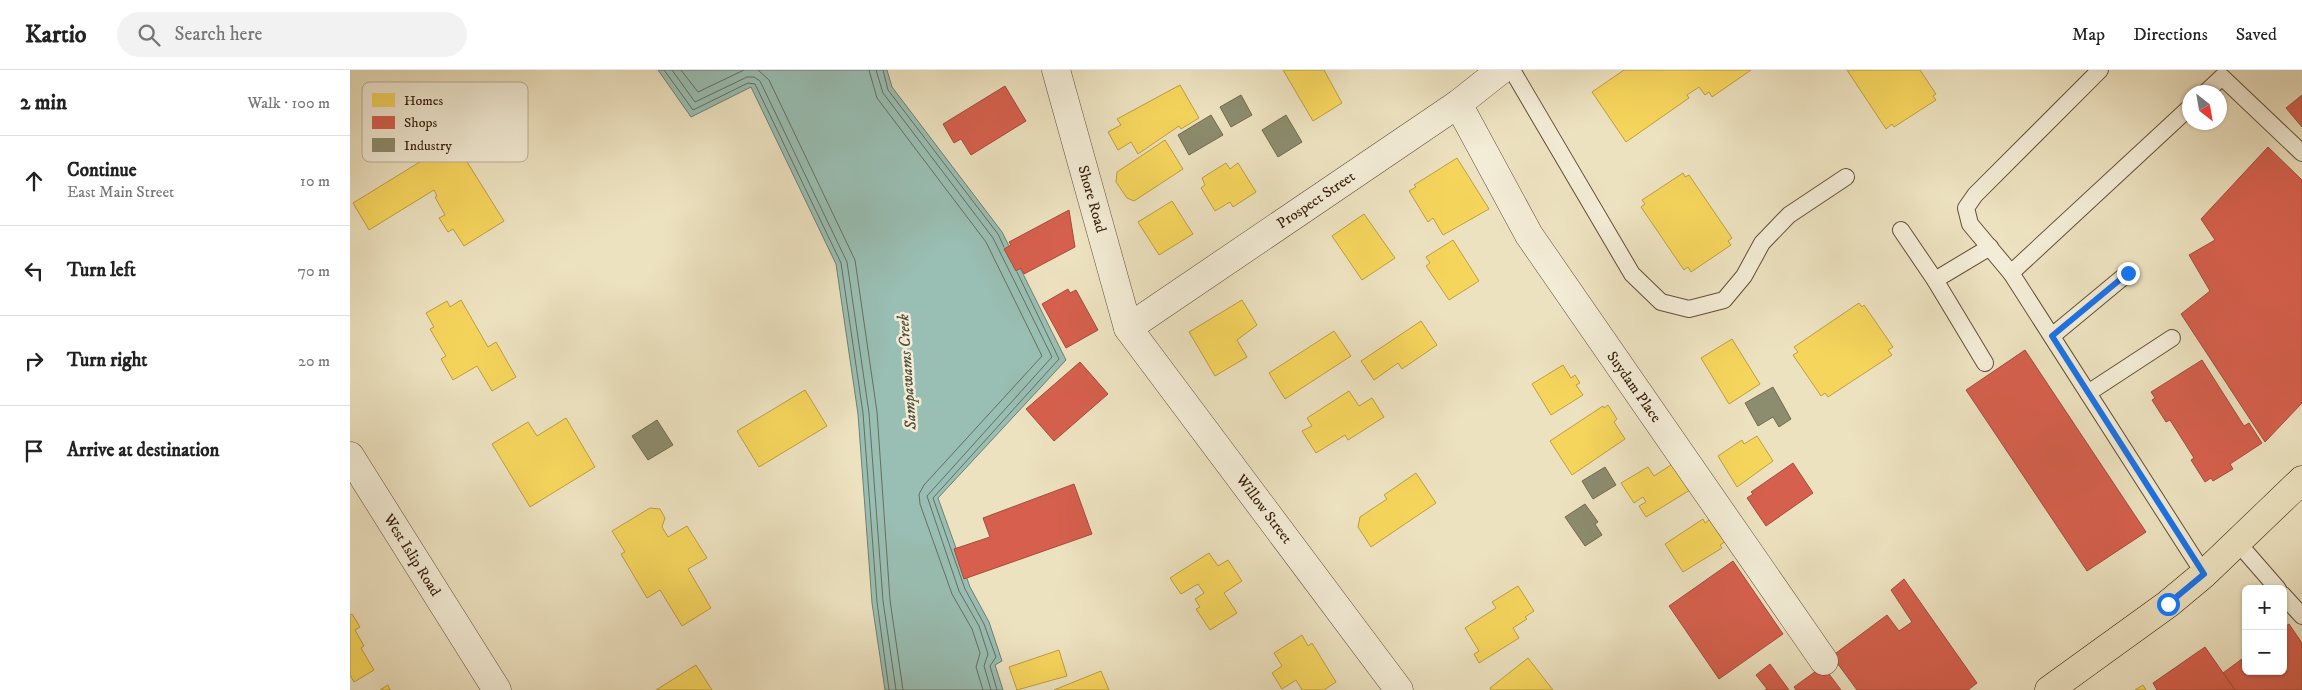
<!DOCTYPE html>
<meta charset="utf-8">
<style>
:root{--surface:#fff;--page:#f2f2f2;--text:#222;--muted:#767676;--line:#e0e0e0}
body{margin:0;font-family:"IM FELL DW Pica",serif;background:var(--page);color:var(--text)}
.controls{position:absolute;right:15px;bottom:15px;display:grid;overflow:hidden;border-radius:8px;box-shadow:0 1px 4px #0004}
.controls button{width:45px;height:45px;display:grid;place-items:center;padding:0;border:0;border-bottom:1px solid var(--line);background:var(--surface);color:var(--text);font:25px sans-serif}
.compass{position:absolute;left:1832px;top:15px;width:45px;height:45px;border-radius:50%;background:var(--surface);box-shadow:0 1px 4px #0004;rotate:149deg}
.stop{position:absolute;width:15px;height:15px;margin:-11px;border:4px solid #1a73e8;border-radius:50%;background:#fff}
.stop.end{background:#1a73e8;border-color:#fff;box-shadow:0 1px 5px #0008}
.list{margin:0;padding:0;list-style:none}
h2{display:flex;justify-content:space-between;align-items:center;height:65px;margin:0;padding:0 20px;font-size:21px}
h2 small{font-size:16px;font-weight:400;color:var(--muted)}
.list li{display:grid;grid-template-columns:32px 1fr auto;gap:15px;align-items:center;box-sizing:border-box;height:90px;padding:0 20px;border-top:1px solid var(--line)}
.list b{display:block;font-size:19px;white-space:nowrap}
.list p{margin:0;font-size:16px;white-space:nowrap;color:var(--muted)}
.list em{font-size:16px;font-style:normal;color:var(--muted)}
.icon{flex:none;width:28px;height:28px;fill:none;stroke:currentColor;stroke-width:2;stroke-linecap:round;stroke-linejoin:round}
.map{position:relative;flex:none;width:1952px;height:620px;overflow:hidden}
header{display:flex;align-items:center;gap:30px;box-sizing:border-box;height:70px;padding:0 25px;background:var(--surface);border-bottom:1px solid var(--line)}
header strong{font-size:24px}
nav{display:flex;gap:28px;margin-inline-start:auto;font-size:18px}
.search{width:350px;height:45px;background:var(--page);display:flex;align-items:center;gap:12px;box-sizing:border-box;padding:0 18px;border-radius:28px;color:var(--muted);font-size:19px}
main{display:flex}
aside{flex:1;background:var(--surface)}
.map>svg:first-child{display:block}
</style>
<header>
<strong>Kartio</strong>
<div class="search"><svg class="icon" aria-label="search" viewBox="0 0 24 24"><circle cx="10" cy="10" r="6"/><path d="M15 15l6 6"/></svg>Search here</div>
<nav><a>Map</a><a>Directions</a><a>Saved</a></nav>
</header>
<main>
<aside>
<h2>2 min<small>Walk · 100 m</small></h2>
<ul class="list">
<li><svg class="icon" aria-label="ahead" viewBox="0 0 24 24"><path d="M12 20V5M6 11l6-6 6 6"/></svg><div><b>Continue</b><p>East Main Street</p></div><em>10 m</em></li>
<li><svg class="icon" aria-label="left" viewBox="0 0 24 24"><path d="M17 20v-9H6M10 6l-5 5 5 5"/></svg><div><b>Turn left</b></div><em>70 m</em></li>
<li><svg class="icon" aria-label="right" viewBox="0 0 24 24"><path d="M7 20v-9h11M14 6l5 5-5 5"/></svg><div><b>Turn right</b></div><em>20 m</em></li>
<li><svg class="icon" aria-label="arrive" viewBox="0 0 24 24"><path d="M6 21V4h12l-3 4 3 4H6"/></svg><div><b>Arrive at destination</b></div></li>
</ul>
</aside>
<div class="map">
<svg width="1952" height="620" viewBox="0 0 1952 620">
<rect width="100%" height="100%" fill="#ede2c0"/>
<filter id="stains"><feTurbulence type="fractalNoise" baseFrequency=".004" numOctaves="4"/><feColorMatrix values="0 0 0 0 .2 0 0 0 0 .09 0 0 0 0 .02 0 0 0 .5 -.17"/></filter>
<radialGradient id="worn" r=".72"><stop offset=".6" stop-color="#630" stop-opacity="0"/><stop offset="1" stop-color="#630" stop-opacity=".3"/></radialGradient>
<path fill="#99beb3" stroke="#727e6e" d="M308 0H537L542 17 652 162 716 290 588 428 620 517 639 552 652 591 645 595 653 620H535L522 533 508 344 486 194 401 17 341 47Z"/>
<g fill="#f6d55c" stroke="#bd9e42">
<path d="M933 0H974L992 33 963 51Z"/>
<path d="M1274 0H1401L1362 27 1359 22 1355 25 1349 17 1337 25 1339 28 1276 72 1242 22Z"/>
<path d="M1497 0H1570L1586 24 1583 26 1586 30 1544 57 1542 54 1536 59Z"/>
<path d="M830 15 849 48 831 59 829 56 788 84 781 72 768 80 758 62 771 55 767 49Z"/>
<path d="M815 70 833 99 784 131 777 128 766 112 767 102Z"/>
<path d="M104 71 154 151 114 176 103 159 98 162 89 148 95 145 85 127 87 126 84 120 19 160 3 133Z"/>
<path d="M1107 88 1139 139 1093 165 1083 148 1078 152 1059 121 1066 117 1064 115Z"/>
<path d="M876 93 880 99 888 93 906 122 883 137 880 132 865 141 851 118 855 115 852 108Z"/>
<path d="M1333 103 1335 107 1339 105 1382 168 1378 171 1381 175 1341 202 1338 197 1334 200 1291 137 1295 134 1292 130Z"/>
<path d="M822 131 843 164 809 185 788 152Z"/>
<path d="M1014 144 1045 188 1012 210 982 166Z"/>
<path d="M1103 170 1129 211 1099 230 1076 196 1080 193 1076 187Z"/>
<path d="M111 230 138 277 146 272 166 307 142 321 127 296 103 310 91 289 96 286 80 259 84 257 76 243 97 231 100 237Z"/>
<path d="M892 230 907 255 887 270 897 287 865 306 839 262Z"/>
<path d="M1509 233 1512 237 1514 235 1543 277 1538 280 1542 285 1478 327 1475 323 1471 326 1443 285 1448 282 1444 277Z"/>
<path d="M1071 251 1087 275 1052 299 1048 293 1024 310 1011 291Z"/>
<path d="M984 261 1001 286 935 329 919 303Z"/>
<path d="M1382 269 1410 314 1379 334 1351 288Z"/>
<path d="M1213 295 1221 308 1225 305 1230 313 1226 315 1233 325 1201 345 1182 314Z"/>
<path d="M455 320 477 356 409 397 387 361Z"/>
<path d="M999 321 1009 336 1022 328 1034 347 998 370 995 365 966 383 952 361 962 356 957 348Z"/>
<path d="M1258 335 1267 349 1264 352 1275 369 1222 405 1200 371 1253 336 1254 338Z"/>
<path d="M216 348 245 397 180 437 142 374 178 352 187 366Z"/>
<path d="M1407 366 1423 391 1387 417 1368 386 1392 370 1394 374Z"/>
<path d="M1324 393 1340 420 1296 447 1289 436 1296 432 1293 427 1284 433 1271 413 1298 397 1304 406Z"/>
<path d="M1066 403 1086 433 1021 477 1008 457 1010 447 1037 429 1034 425Z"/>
<path d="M300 438 310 439 315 448 312 457 318 467 337 456 357 488 338 499 361 538 332 556 310 520 297 528 271 484 275 482 262 461Z"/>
<path d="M1362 448 1376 471 1370 475 1372 478 1333 502 1315 474 1353 449 1355 453Z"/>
<path d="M859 483 868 496 878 490 892 511 874 523 887 543 860 560 846 539 850 537 845 529 854 523 848 514 831 524 820 508Z"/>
<path d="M1168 516 1184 541 1175 547 1177 549 1163 558 1169 568 1129 593 1124 584 1129 581 1115 558 1146 538 1142 532Z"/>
<path d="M2 544 10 557 5 560 14 576 11 578 24 600 4 612 0 605V545Z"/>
<path d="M952 565 958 576 962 573 986 612 974 620H952L946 610 932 619 922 603 932 596 924 583Z"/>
<path d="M709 580 717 606 667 620 659 597Z"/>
<path d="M1178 588 1203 620H1141L1140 618Z"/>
<path d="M346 595 362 620H306Z"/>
<path d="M751 601 759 620H704Z"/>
<path d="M38 615 40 620H30Z"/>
<path d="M1793 615 1796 620H1785Z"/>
</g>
<g fill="#d6604d" stroke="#a64c38">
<path d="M655 16 676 51 621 85 611 69 604 73 593 54Z"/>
<path d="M1952 25V57L1936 38Z"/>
<path d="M1918 77 1952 110V333L1915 372 1831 244 1860 221 1839 185 1865 170 1851 149Z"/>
<path d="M719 140 725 177 674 204 671 198 666 201 654 179 661 175 659 172Z"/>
<path d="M718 219 720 223 726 220 748 260 716 278 692 234Z"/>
<path d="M1675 280 1796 462 1737 501 1616 320Z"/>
<path d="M1852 290 1894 356 1899 353 1912 373 1880 394 1883 399 1863 411 1861 408 1855 412 1841 390 1844 388 1820 350 1816 352 1802 330 1805 328 1801 322Z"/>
<path d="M730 292 758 324 704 371 676 339Z"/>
<path d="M1443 393 1463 423 1416 456 1397 428 1403 424 1401 422Z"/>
<path d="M724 414 742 464 614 509 604 479 640 467 633 448Z"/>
<path d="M1383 491 1433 564 1369 609 1319 536Z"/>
<path d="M1554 509 1627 613 1618 620H1507L1482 586 1537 545 1549 561 1562 552 1541 520Z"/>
<path d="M1939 554 1952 573V620H1885L1873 603 1896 586V601H1933V558Z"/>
<path d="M1855 577 1885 620H1807L1803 613Z"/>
<path d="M1420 594 1439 620H1415L1417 619 1406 605Z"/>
<path d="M1473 596 1491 620H1446L1444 617Z"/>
</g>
<g fill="#8c8c6e" stroke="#726b4f">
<path d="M891 25 902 45 881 57 870 37Z"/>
<path d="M861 45 873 65 839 85 828 65Z"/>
<path d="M936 45 952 72 928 87 912 60Z"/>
<path d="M1423 317 1441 349 1429 357 1423 347 1408 356 1395 333Z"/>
<path d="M307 350 323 375 298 390 282 366Z"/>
<path d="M1255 397 1266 415 1243 429 1232 411Z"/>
<path d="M1235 434 1248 452 1245 454 1252 465 1235 476 1215 447Z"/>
</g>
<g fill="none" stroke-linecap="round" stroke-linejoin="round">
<g stroke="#686e5d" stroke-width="1">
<path d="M314 0 343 40 398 13 405 14 491 193 513 343 527 532 539 620"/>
<path d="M322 0 345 32 397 7H404L410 11 497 192 519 343 533 531 546 620"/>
<path d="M331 0 348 22 394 0"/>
<path d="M408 0 419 10 505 190 527 342 540 530 553 620"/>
<path d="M519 0 527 28 636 172 692 286 574 415 569 424 570 434 602 524 622 559 630 583 626 597 633 620"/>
<path d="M526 0 533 23 643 168 702 287 577 426 609 521 629 556 638 584 634 596 641 620"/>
<path d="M533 0 538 20 648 164 654 177"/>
<path d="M647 620 640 596 646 587 634 554 615 519 583 428 709 289 667 202"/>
</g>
<defs>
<g id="service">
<path d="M1162 0 1282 204 1311 232 1339 239 1374 230 1394 206 1412 173 1439 145 1496 107"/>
<path d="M1750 0 1625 125 1616 138 1620 154 1661 203 1840 37"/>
<path d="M1856 22 1872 7 1952 83"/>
<path d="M1551 160 1585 210 1635 293"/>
<path d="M1661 203 1854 504"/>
<path d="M1585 210 1640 177"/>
<path d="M1702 266 1778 203"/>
<path d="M1738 323 1822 268"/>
<path d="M1888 473 1928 519"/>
<path d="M1933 525 1952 546"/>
</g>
<g id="minor">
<path d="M706 0 778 258 1049 620"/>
<path d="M1108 34 1179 165 1474 591"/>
<path d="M778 258 1108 34 1151 0"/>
<path d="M0 386 147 620"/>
</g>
<path id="primary" d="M1699 620 1818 534 1854 504 1952 410"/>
</defs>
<use href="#service" stroke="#644f35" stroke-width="18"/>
<use href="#minor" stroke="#644f35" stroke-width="29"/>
<use href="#primary" stroke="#371e07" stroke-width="29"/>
<use href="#service" stroke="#f3ecd6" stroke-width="16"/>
<use href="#minor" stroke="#f3ecd6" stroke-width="28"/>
<use href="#primary" stroke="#ede2c0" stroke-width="28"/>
</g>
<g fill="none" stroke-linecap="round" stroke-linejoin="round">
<path stroke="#1a73e8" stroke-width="6" d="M1778 203 1702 266 1854 504 1818 534"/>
</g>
<g text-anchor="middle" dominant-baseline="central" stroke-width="5" stroke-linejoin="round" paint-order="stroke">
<g font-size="15" fill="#371e07" stroke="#f3ecd6">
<text transform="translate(742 129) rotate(74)">Shore Road</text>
<text transform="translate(966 130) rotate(-34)">Prospect Street</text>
<text transform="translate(1284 317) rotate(55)">Suydam Place</text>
<text transform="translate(914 439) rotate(53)">Willow Street</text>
<text transform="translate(62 485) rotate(58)">West Islip Road</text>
</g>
<g font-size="16" font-style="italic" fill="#544e3b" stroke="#f3ecd6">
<text transform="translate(557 302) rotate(-94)">Sampawams Creek</text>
</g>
</g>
<rect x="12" y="12" width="166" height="80" rx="8" fill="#f3ecd6" stroke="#bbae98" stroke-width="1"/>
<rect x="22" y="23" width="23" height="14" fill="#f6d55c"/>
<rect x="22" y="46" width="23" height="13" fill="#d6604d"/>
<rect x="22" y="68" width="23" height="14" fill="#8c8c6e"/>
<g font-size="14" fill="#371e07">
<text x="54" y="35">Homes</text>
<text x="54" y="57">Shops</text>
<text x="54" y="80">Industry</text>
</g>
<rect width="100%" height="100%" filter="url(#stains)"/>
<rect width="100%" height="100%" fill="url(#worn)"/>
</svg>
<div class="controls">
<button>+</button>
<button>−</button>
</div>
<svg class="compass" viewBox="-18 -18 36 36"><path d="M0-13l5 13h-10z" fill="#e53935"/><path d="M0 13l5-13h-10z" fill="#767676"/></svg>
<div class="stop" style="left:1818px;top:534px"></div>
<div class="stop end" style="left:1778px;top:203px"></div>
</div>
</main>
